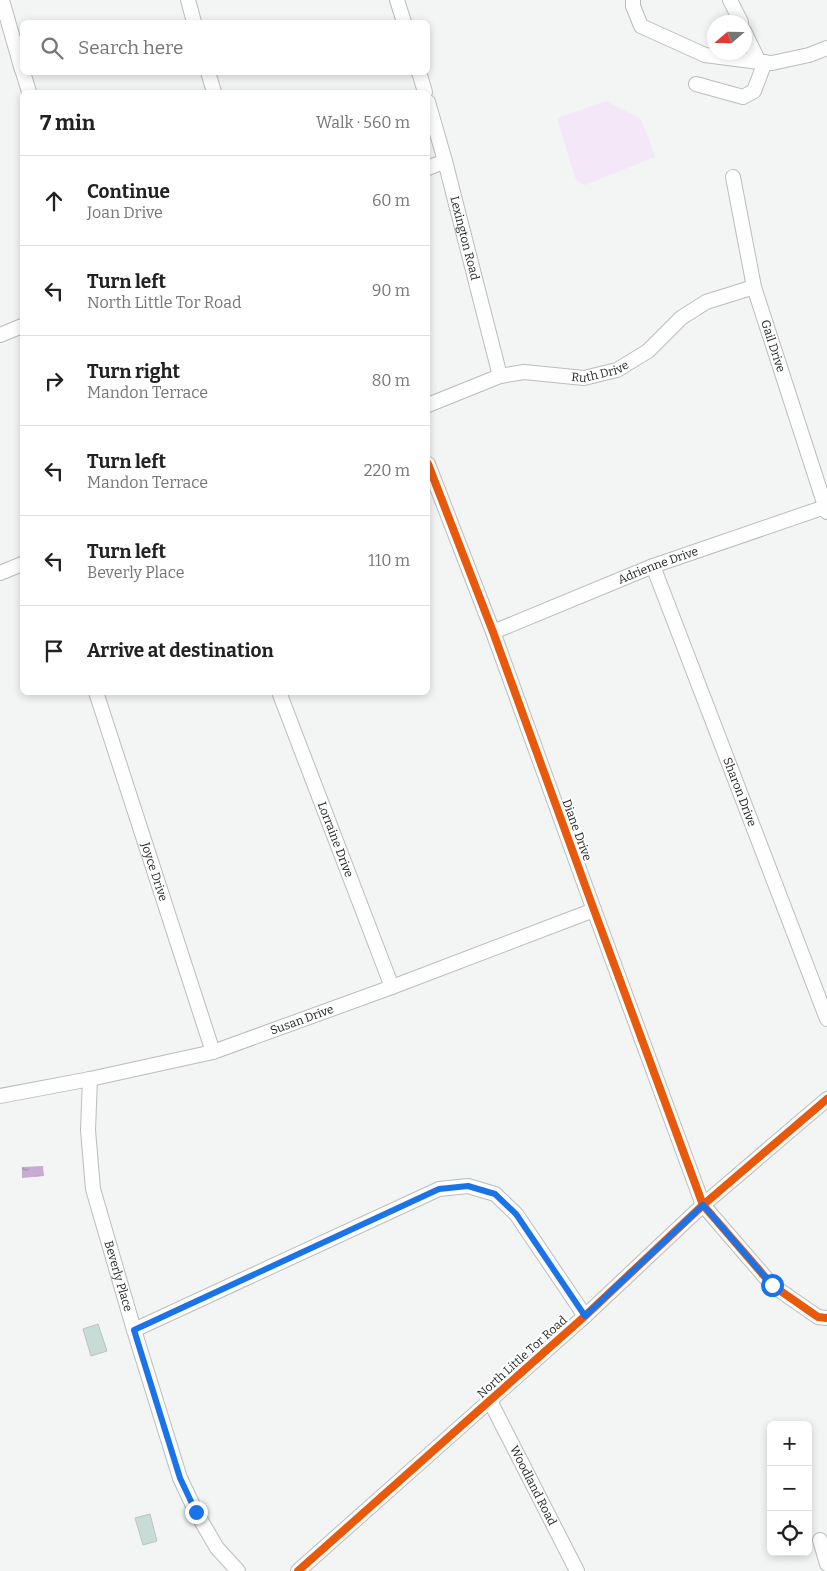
<!DOCTYPE html>
<meta charset="utf-8">
<style>
:root{--surface:#fff;--page:#f6f6f6;--text:#222;--muted:#767676;--line:#e0e0e0}
body{margin:0;font-family:Bitter,serif;background:var(--page);color:var(--text)}
.controls{position:absolute;right:15px;bottom:15px;display:grid;overflow:hidden;border-radius:8px;box-shadow:0 2px 8px #0003}
.controls button{width:45px;height:45px;display:grid;place-items:center;padding:0;border:0;border-bottom:1px solid var(--line);background:var(--surface);color:var(--text);font:25px sans-serif}
.compass{position:absolute;left:707px;top:15px;width:45px;height:45px;border-radius:50%;background:var(--surface);box-shadow:0 2px 8px #0003;rotate:250deg}
.stop{position:absolute;width:15px;height:15px;margin:-11px;border:4px solid #1a73e8;border-radius:50%;background:#fff}
.stop.end{background:#1a73e8;border-color:#fff;box-shadow:0 1px 5px #0008}
.list{margin:0;padding:0;list-style:none}
h2{display:flex;justify-content:space-between;align-items:center;height:65px;margin:0;padding:0 20px;font-size:21px}
h2 small{font-size:16px;font-weight:400;color:var(--muted)}
.list li{display:grid;grid-template-columns:32px 1fr auto;gap:15px;align-items:center;box-sizing:border-box;height:90px;padding:0 20px;border-top:1px solid var(--line)}
.list b{display:block;font-size:19px;white-space:nowrap}
.list p{margin:0;font-size:16px;white-space:nowrap;color:var(--muted)}
.list em{font-size:16px;font-style:normal;color:var(--muted)}
.icon{flex:none;width:28px;height:28px;fill:none;stroke:currentColor;stroke-width:2;stroke-linecap:round;stroke-linejoin:round}
.map{position:relative;flex:none;width:827px;height:1571px;overflow:hidden}
.search{position:absolute;background:var(--surface);box-shadow:0 2px 8px #0003;left:20px;top:20px;width:410px;height:55px;display:flex;align-items:center;gap:12px;box-sizing:border-box;padding:0 18px;border-radius:8px;color:var(--muted);font-size:19px}
.panel{position:absolute;background:var(--surface);box-shadow:0 2px 8px #0003;left:20px;top:90px;width:410px;height:605px;border-radius:8px}
.map>svg:first-child{display:block}
</style>
<div class="map">
<svg width="827" height="1571" viewBox="0 0 827 1571">
<defs>
<pattern id="water-ripples" width="26" height="14" patternUnits="userSpaceOnUse" patternTransform="scale(1.25)"><rect width="26" height="14" fill="#c8abd2"/><path d="M2 4q2-2 4 0t4 0M15 11q2-2 4 0t4 0" fill="none" stroke="#a28baa"/></pattern>
</defs>
<rect width="100%" height="100%" fill="#f2f5f4"/>
<path fill="#f3e7f8" d="M606 101 641 119 655 157 585 185 576 180 557 118Z"/>
<path fill="url(#water-ripples)" d="M43 1166 44 1176 22 1178V1167Z"/>
<g fill="#c8dcd7" stroke="#bfc1c1">
<path d="M98 1324 107 1351 91 1356 83 1329Z"/>
<path d="M150 1514 157 1541 143 1545 135 1518Z"/>
</g>
<g fill="none" stroke-linecap="round" stroke-linejoin="round">
<defs>
<g id="minor">
<path d="M2 0 22 70"/>
<path d="M188 0 194 22"/>
<path d="M397 0 404 22"/>
<path d="M633 0V6L641 26 705 55 759 62 772 63 809 55 827 48"/>
<path d="M730 0 741 22"/>
<path d="M744 31 759 62"/>
<path d="M23 72 29 92"/>
<path d="M208 72 214 92"/>
<path d="M419 72 425 92"/>
<path d="M696 84 743 97 754 91 765 62"/>
<path id="s1" d="M428 102 445 161 500 376"/>
<path d="M428 168 445 161"/>
<path id="s2" d="M733 177 754 287 827 512"/>
<path d="M0 335 22 326"/>
<path id="s3" d="M428 405 500 376 524 372 584 378 617 370 648 351 681 318 706 302 754 287"/>
<path d="M428 464 493 632 594 910 703 1205 772 1285 818 1317 827 1318"/>
<path id="s4" d="M653 566 827 1019"/>
<path d="M0 573 22 564"/>
<path id="s5" d="M493 632 653 566 825 507"/>
<path id="s6" d="M96 692 213 1052"/>
<path id="s7" d="M279 692 392 987"/>
<path id="s8" d="M90 1079 88 1130 93 1189 134 1330 180 1478 196 1512 217 1548 238 1571"/>
<path id="s9" d="M0 1096 90 1079 213 1052 392 987 594 910"/>
<path d="M134 1330 439 1189 468 1186 495 1194 516 1214 585 1316"/>
<path id="s10" d="M490 1401 577 1571"/>
<path d="M820 1540 827 1564"/>
<path d="M298 1571 585 1316 703 1205 827 1099"/>
</g>
</defs>
<use href="#minor" stroke="#bbbdbc" stroke-width="16"/>
<use href="#minor" stroke="#fdfefd" stroke-width="14"/>
<defs>
<g id="cycleway">
<path d="M428 464 493 632 594 910 703 1205 772 1285 818 1317 827 1318"/>
<path d="M298 1571 585 1316 703 1205 827 1099"/>
</g>
</defs>
<use href="#cycleway" stroke="#fff" stroke-width="11"/>
<use href="#cycleway" stroke="#e8590c" stroke-width="8"/>
</g>
<g fill="none" stroke-linecap="round" stroke-linejoin="round">
<path stroke="#1a73e8" stroke-width="6" d="M196 1512 180 1478 134 1330 439 1189 468 1186 495 1194 516 1214 585 1316 703 1205 772 1285"/>
</g>
<g text-anchor="middle" dominant-baseline="central" stroke-width="4" stroke-linejoin="round" paint-order="stroke">
<g font-size="12" fill="#252726" stroke="#fff">
<text stroke="none"><textPath href="#s1" startOffset="141">Lexington Road</textPath></text>
<text stroke="none"><textPath href="#s2" startOffset="174">Gail Drive</textPath></text>
<text stroke="none"><textPath href="#s3" startOffset="179">Ruth Drive</textPath></text>
<text stroke="none"><textPath href="#s5" startOffset="178">Adrienne Drive</textPath></text>
<text stroke="none"><textPath href="#s4" startOffset="242">Sharon Drive</textPath></text>
<text transform="translate(577 830) rotate(70)">Diane Drive</text>
<text stroke="none"><textPath href="#s7" startOffset="158">Lorraine Drive</textPath></text>
<text stroke="none"><textPath href="#s6" startOffset="189">Joyce Drive</textPath></text>
<text stroke="none"><textPath href="#s9" startOffset="312">Susan Drive</textPath></text>
<text stroke="none"><textPath href="#s8" startOffset="201">Beverly Place</textPath></text>
<text transform="translate(522 1357) rotate(-42)">North Little Tor Road</text>
<text stroke="none"><textPath href="#s10" startOffset="95">Woodland Road</textPath></text>
</g>
</g>
</svg>
<div class="controls">
<button>+</button>
<button>−</button>
<button><svg class="icon" aria-label="locate" viewBox="0 0 24 24"><circle cx="12" cy="12" r="6"/><path d="M12 2v4M12 18v4M2 12h4M18 12h4"/></svg></button>
</div>
<svg class="compass" viewBox="-18 -18 36 36"><path d="M0-13l5 13h-10z" fill="#e53935"/><path d="M0 13l5-13h-10z" fill="#767676"/></svg>
<div class="stop" style="left:772px;top:1285px"></div>
<div class="stop end" style="left:196px;top:1512px"></div>
<div class="search"><svg class="icon" aria-label="search" viewBox="0 0 24 24"><circle cx="10" cy="10" r="6"/><path d="M15 15l6 6"/></svg>Search here</div>
<section class="panel">
<h2>7 min<small>Walk · 560 m</small></h2>
<ul class="list">
<li><svg class="icon" aria-label="ahead" viewBox="0 0 24 24"><path d="M12 20V5M6 11l6-6 6 6"/></svg><div><b>Continue</b><p>Joan Drive</p></div><em>60 m</em></li>
<li><svg class="icon" aria-label="left" viewBox="0 0 24 24"><path d="M17 20v-9H6M10 6l-5 5 5 5"/></svg><div><b>Turn left</b><p>North Little Tor Road</p></div><em>90 m</em></li>
<li><svg class="icon" aria-label="right" viewBox="0 0 24 24"><path d="M7 20v-9h11M14 6l5 5-5 5"/></svg><div><b>Turn right</b><p>Mandon Terrace</p></div><em>80 m</em></li>
<li><svg class="icon" aria-label="left" viewBox="0 0 24 24"><path d="M17 20v-9H6M10 6l-5 5 5 5"/></svg><div><b>Turn left</b><p>Mandon Terrace</p></div><em>220 m</em></li>
<li><svg class="icon" aria-label="left" viewBox="0 0 24 24"><path d="M17 20v-9H6M10 6l-5 5 5 5"/></svg><div><b>Turn left</b><p>Beverly Place</p></div><em>110 m</em></li>
<li><svg class="icon" aria-label="arrive" viewBox="0 0 24 24"><path d="M6 21V4h12l-3 4 3 4H6"/></svg><div><b>Arrive at destination</b></div></li>
</ul>
</section>
</div>
